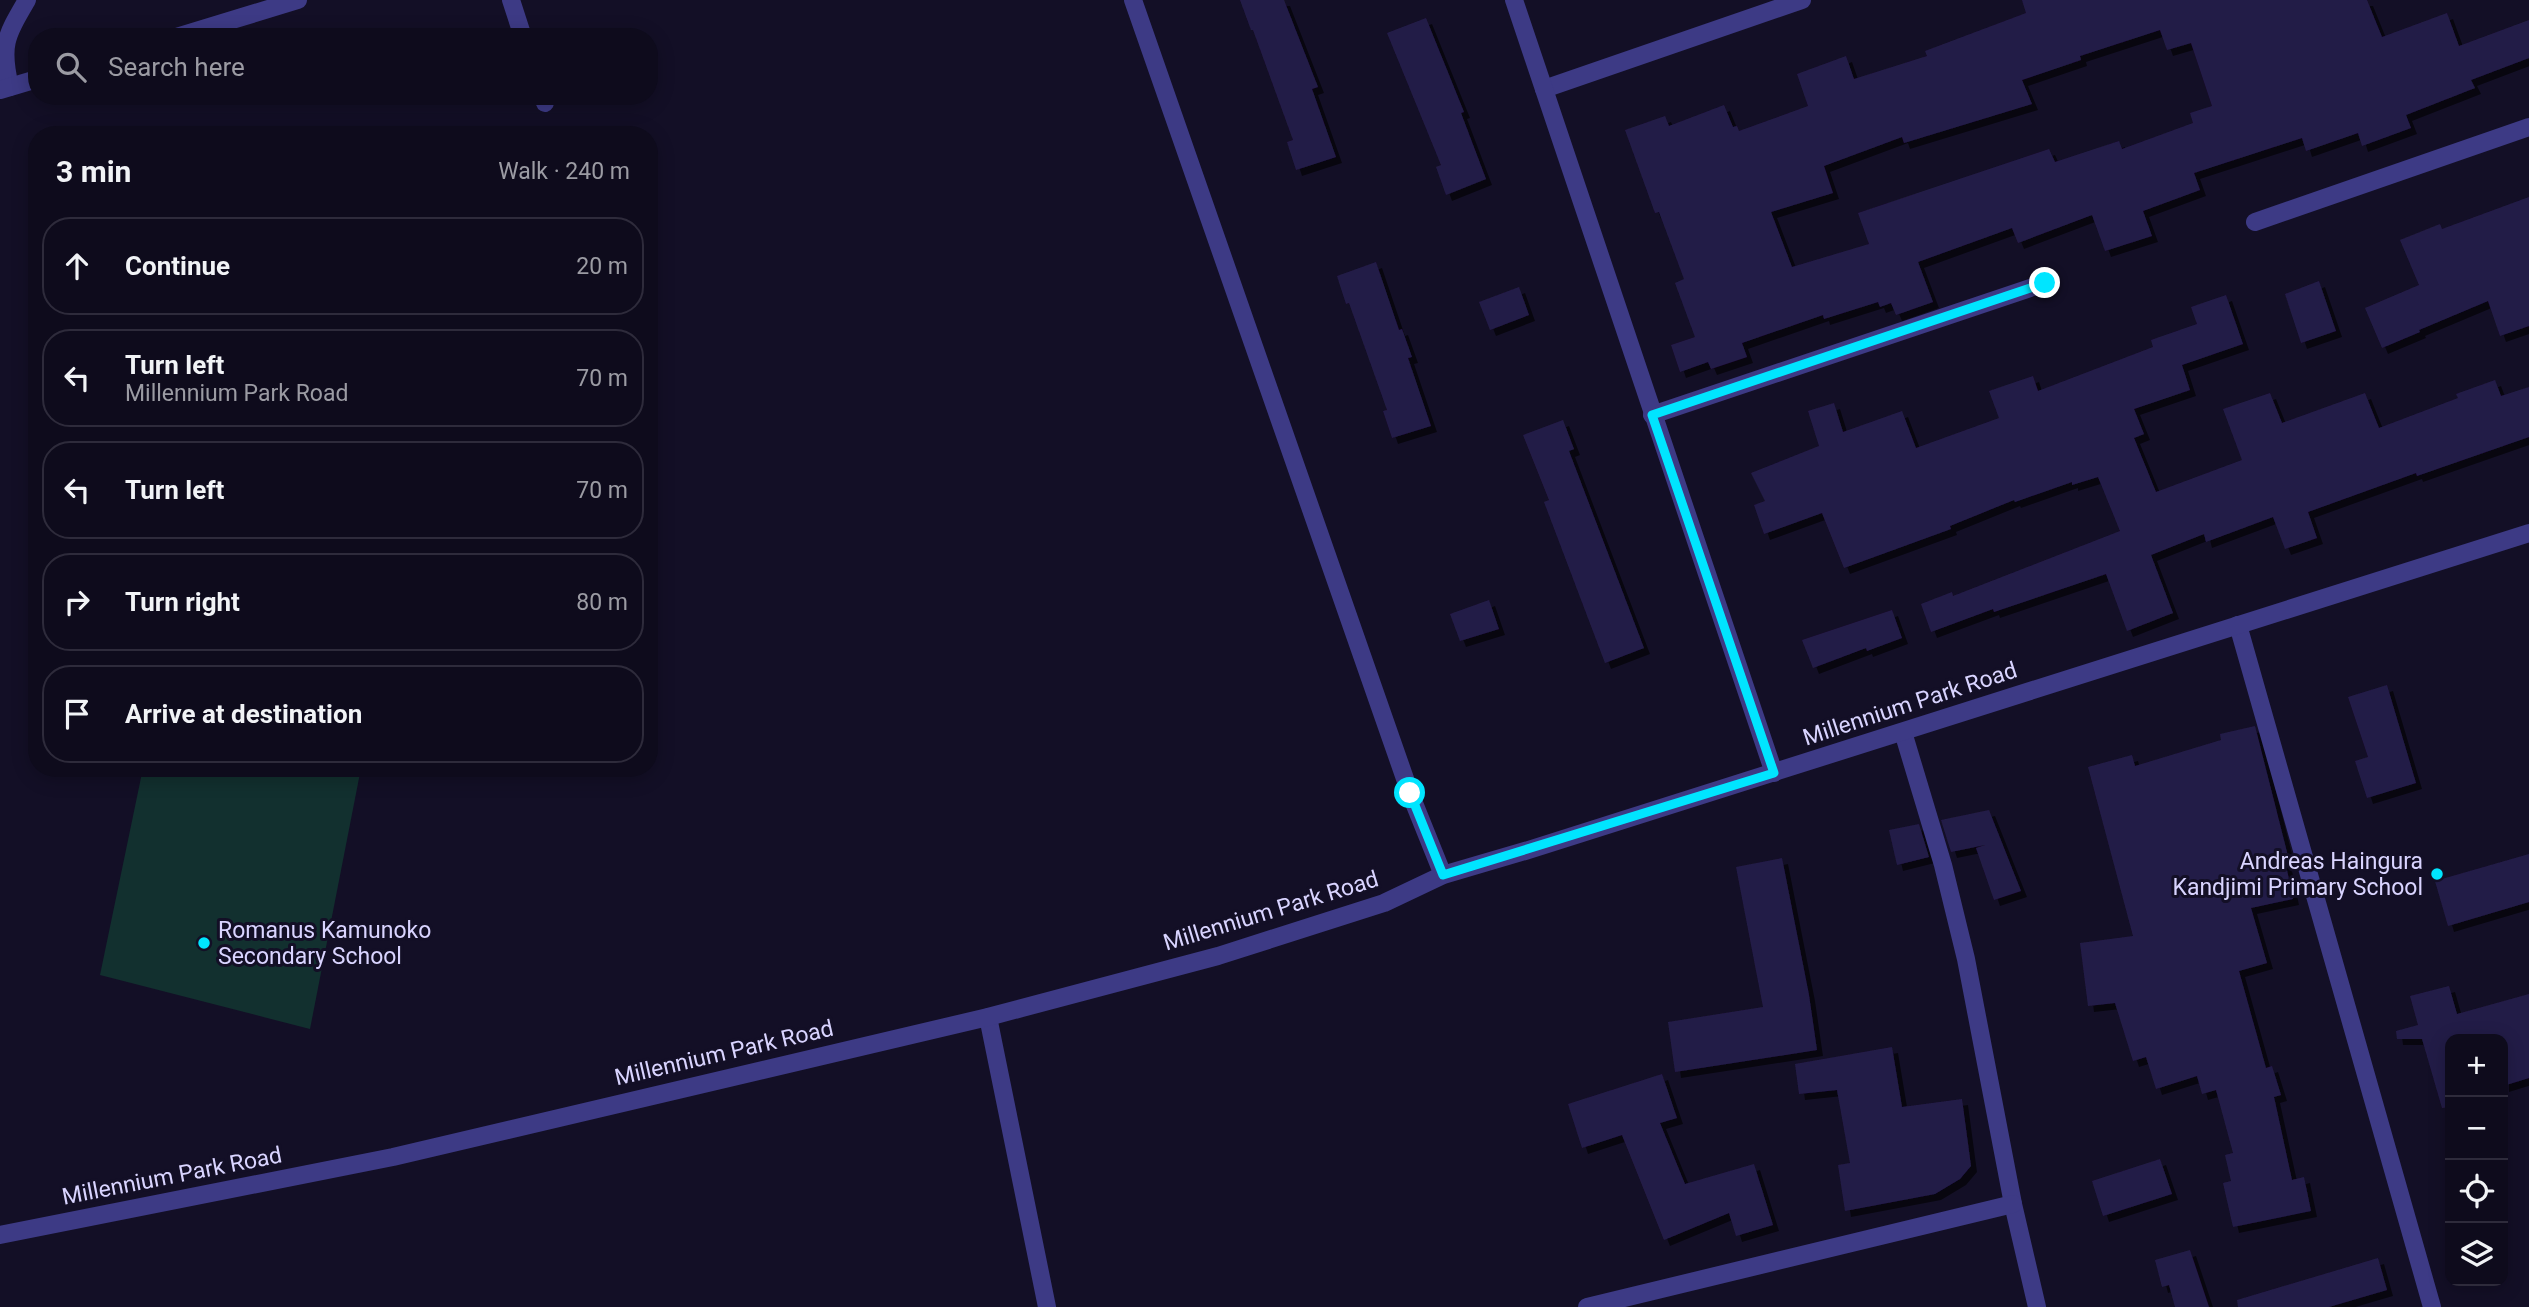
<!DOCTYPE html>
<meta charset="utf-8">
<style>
:root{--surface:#0e0b1c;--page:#171425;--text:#f1f3f6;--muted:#9b9ba3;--line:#2e2b3b}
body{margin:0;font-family:Roboto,sans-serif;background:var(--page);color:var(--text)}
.controls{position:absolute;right:21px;bottom:21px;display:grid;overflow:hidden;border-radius:14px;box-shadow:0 4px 18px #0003}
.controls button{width:63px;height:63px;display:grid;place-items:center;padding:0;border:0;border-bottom:2px solid var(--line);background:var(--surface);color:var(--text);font:35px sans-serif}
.stop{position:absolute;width:21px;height:21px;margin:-16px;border:5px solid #00e5ff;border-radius:50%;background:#fff}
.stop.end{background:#00e5ff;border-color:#fff;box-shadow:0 2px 7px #0008}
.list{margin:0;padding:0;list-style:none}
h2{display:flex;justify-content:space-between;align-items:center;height:91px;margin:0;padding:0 28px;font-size:30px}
h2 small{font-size:23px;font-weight:400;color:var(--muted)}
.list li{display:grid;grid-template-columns:46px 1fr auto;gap:21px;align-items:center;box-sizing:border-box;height:98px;margin:0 14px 14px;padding:0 14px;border:2px solid var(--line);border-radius:28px}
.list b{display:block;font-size:26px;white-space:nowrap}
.list p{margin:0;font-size:23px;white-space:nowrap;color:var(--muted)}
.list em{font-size:23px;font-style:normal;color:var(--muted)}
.icon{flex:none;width:38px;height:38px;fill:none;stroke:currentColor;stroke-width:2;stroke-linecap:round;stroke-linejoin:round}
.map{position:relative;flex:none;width:2529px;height:1307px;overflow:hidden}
.search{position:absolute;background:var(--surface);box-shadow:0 4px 18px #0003;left:28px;top:28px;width:630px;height:77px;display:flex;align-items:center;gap:18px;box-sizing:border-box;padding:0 24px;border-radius:28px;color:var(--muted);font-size:26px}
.panel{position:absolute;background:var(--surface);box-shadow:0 4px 18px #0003;left:28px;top:126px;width:630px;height:651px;border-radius:28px}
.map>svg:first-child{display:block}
</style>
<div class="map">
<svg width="2529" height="1307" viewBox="0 0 2529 1307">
<defs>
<filter id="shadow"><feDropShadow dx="6" dy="6" stdDeviation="0" flood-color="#0009"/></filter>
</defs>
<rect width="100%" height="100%" fill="#130f26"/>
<path fill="#12302f" d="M143 768H361L310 1029 100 975Z"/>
<g fill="#241b47" fill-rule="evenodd" filter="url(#shadow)">
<path d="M1240 0H1284L1318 87 1312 89 1336 157 1296 170 1287 142 1293 140 1253 30H1251Z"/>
<path d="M2022 0H2367L2382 37 2447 13 2459 46 2529 20V58L2471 80 2475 88 2406 115 2411 128 2362 146 2358 133 2306 151 2302 138 2194 173 2200 190 2143 211 2152 236 2105 251 2092 215 2018 243 2012 228 1918 262 1933 302 1896 315 1891 303 1880 307 1878 302 1824 319 1823 315 1742 343 1747 357 1711 369 1708 362 1680 372 1671 345 1695 337 1675 283 1684 279 1659 212 1655 213 1625 130 1665 116 1669 126 1724 105 1733 127 1737 126 1739 131 1808 106 1797 74 1846 56 1854 79 1927 56 1925 51 2026 13ZM2160 30 2167 50 2191 43 2212 106 2190 113 2193 123 2122 149 2119 141 2055 162 2049 149 1858 213 1869 244 1792 267 1771 212 1833 193 1824 166 1902 137 1904 143 2032 104 2022 80 2081 60 2080 56Z"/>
<path d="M1426 18 1464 112 1461 113 1486 179 1446 195 1436 167 1441 165 1387 33Z"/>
<path d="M2529 197V326L2500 336 2488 301 2419 330 2420 332 2382 348 2365 308 2419 285 2400 240 2440 224 2442 229Z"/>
<path d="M1376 262 1399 330 1402 329 1412 357 1408 358 1431 426 1392 438 1383 411 1387 410 1349 303 1346 304 1337 276Z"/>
<path d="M2319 281 2336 331 2301 343 2285 294Z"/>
<path d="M1519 287 1529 315 1490 330 1479 302Z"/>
<path d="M2226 295 2243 344 2182 365 2190 390 2134 409 2144 434 2134 438 2156 492 2242 460 2223 409 2270 393 2282 423 2365 393 2379 428 2458 398 2456 394 2495 380 2501 396 2529 387V437L2417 476 2416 473 2308 512 2317 538 2285 549 2273 517 2206 542 2204 534 2151 555 2173 613 2127 631 2106 574 1994 612 1993 609 1931 632 1921 604 1952 592 1953 596 2120 531 2098 477 2072 485V482L2015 502 2014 500 1950 526 1951 529 1844 568 1822 513 1764 534 1754 505 1765 501 1751 473 1819 446 1808 411 1834 403 1843 432 1902 411 1916 448 1999 418 1989 391 2033 376 2038 391 2153 347 2151 340 2197 324 2191 307Z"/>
<path d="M1563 420 1574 449 1569 451 1644 648 1605 663 1544 502 1549 500 1523 435Z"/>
<path d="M1489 600 1499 629 1460 641 1450 614Z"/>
<path d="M1892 610 1902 638 1867 651 1866 648 1813 668 1802 640Z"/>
<path d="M2387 685 2416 783 2367 798 2355 761 2368 757 2348 697Z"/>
<path d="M2255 726 2290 864 2286 865 2293 899 2251 908 2267 963 2239 971 2266 1068 2272 1066 2281 1095 2274 1097 2292 1180 2304 1177 2311 1211 2233 1227 2223 1183 2231 1181 2225 1155 2233 1153 2216 1090 2202 1094 2197 1076 2156 1089 2146 1057 2133 1061 2115 1003 2088 1006 2080 943 2133 936 2088 767 2132 755 2135 766 2221 740 2220 734Z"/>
<path d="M1989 810 2021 891 1994 900 1976 848 1985 845 1951 852 1941 820Z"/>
<path d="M1919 824 1929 857 1897 865 1889 830Z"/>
<path d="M2529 854V902L2448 926 2435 881Z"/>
<path d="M1782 858 1809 995 1817 1050 1675 1072 1668 1022 1763 1007 1736 867Z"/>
<path d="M2449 986 2457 1014 2529 994V1078L2503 1086V1039H2450V1107L2442 1108 2422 1039H2397L2396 1031 2418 1025 2410 996Z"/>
<path d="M1892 1047 1902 1107 1962 1099 1971 1166 1960 1179 1935 1194 1845 1211 1838 1165 1850 1163 1837 1090 1799 1094 1795 1064Z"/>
<path d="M1662 1074 1677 1118 1660 1123 1685 1184 1754 1164 1773 1225 1736 1236 1729 1213 1664 1240 1622 1135 1582 1148 1568 1104Z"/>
<path d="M2160 1159 2172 1194 2103 1216 2092 1181Z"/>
<path d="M2190 1250 2209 1307H2175L2169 1285 2162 1287 2155 1260Z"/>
<path d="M2378 1258 2387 1290 2329 1307H2238L2237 1300Z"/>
</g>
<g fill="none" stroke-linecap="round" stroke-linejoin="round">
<g stroke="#3d3a85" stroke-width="18">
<path d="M1544 89 1802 0"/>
<path d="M2255 222 2529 127"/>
<path d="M1652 415 2045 283"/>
</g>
<g stroke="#3d3a85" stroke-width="18">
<path d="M511 0 523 37"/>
<path d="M1133 0 1410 793 1443 875"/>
<path d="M1514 0 1774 773"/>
<path d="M176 37 298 0"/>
<path d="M10 87C0 45 6 36 27 0"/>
<path d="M0 90 37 79"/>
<path d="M543 96 545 103"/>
<path d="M2238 625 2432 1307"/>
<path d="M1903 732 1943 865 1966 959 2013 1204 2037 1307"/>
<path d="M988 1017 1047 1307"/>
<path d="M0 1235 393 1157 988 1017 1218 956 1384 903 1443 875 1525 851 2529 533"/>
<path d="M1587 1307 2013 1204"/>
</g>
</g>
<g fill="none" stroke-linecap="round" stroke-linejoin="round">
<path stroke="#00e5ff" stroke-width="9" d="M1410 793 1443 875 1774 773 1652 415 2045 283"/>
</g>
<g fill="#00e5ff" stroke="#130f26" stroke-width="2.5">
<circle cx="2437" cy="874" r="7"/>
<circle cx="204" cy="943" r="7"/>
</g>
<g text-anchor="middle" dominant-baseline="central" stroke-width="6" stroke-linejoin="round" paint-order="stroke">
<g font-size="23" fill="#d9d4ff" stroke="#130f26">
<text transform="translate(1910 704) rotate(-18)">Millennium Park Road</text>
<text transform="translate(1271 911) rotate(-17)">Millennium Park Road</text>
<text transform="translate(724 1053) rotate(-13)">Millennium Park Road</text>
<text transform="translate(172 1176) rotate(-11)">Millennium Park Road</text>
</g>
<g font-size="23" fill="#d9d4ff" stroke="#130f26" text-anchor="end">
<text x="2423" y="861">Andreas Haingura<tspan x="2423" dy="26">Kandjimi Primary School</tspan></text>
<text x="218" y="930" text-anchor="start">Romanus Kamunoko<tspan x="218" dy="26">Secondary School</tspan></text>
</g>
</g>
</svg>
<div class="controls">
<button>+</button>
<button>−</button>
<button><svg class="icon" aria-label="locate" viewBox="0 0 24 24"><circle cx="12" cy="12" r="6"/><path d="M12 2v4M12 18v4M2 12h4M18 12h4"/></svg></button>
<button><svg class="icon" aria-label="layers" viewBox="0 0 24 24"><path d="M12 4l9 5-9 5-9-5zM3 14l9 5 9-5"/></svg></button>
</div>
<div class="stop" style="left:1410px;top:793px"></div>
<div class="stop end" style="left:2045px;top:283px"></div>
<div class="search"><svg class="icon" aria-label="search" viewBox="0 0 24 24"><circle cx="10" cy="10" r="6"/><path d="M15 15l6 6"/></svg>Search here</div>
<section class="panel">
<h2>3 min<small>Walk · 240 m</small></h2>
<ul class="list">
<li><svg class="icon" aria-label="ahead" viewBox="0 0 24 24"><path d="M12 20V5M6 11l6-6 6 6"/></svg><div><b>Continue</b></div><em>20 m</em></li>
<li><svg class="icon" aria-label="left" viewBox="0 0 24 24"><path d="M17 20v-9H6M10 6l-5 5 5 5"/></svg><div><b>Turn left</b><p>Millennium Park Road</p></div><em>70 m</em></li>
<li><svg class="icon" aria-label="left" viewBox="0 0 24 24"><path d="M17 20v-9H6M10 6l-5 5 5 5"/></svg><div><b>Turn left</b></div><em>70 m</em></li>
<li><svg class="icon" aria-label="right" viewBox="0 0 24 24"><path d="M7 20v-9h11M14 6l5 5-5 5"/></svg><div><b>Turn right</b></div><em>80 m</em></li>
<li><svg class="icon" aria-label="arrive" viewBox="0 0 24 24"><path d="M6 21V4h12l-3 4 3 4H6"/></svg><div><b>Arrive at destination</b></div></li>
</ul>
</section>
</div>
